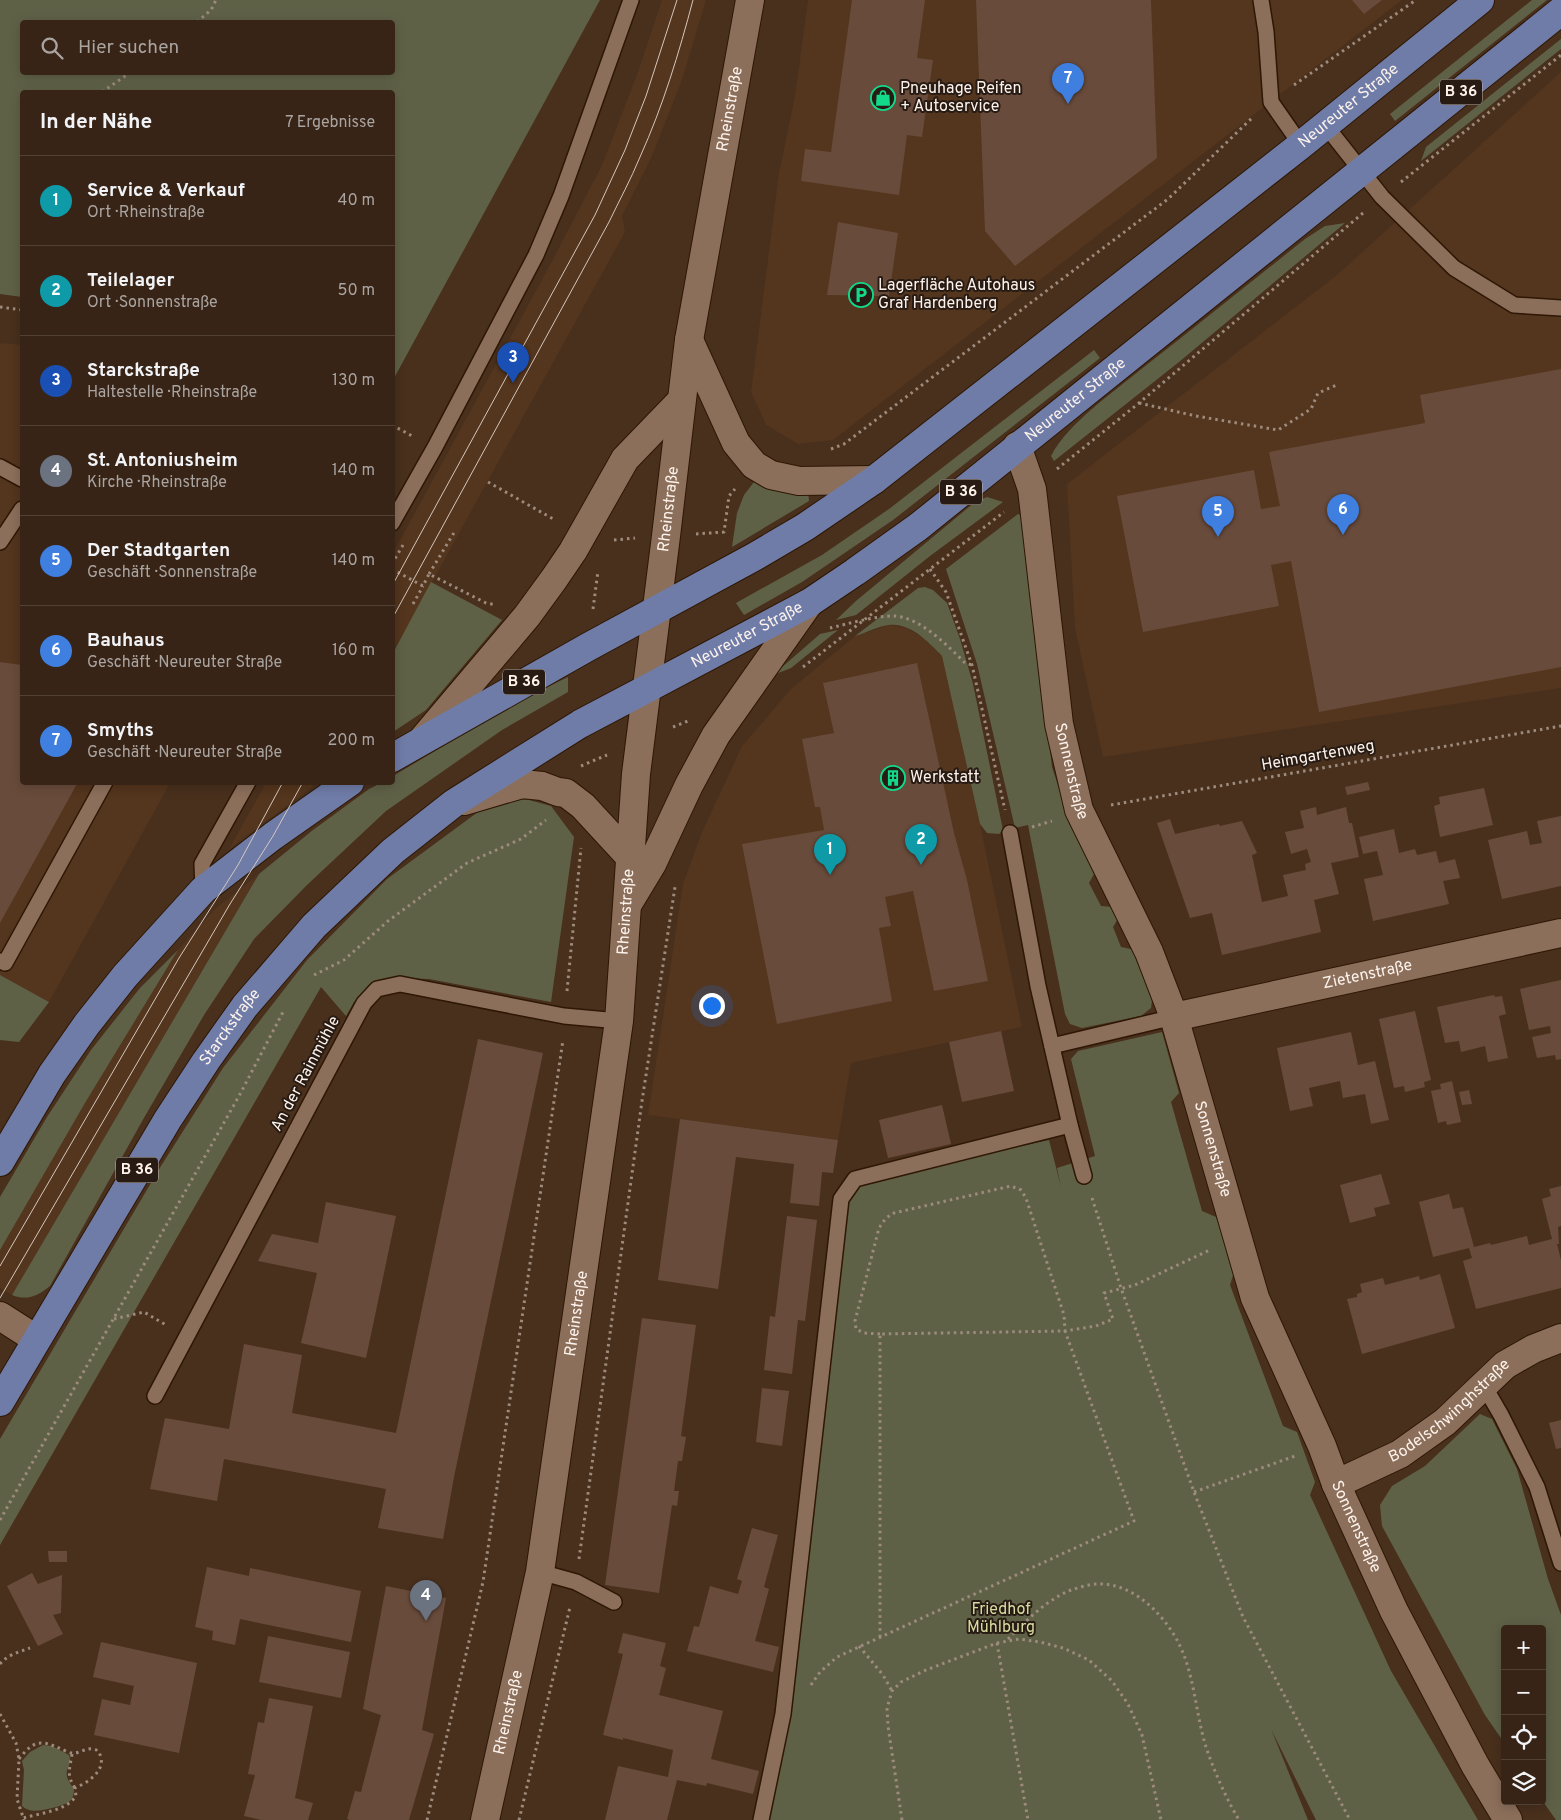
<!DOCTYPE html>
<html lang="de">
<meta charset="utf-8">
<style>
:root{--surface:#372416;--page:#3e2c1f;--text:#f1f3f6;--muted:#aaa4a1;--line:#514135;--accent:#8bbbb9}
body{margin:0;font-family:Overpass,sans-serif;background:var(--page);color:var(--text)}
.controls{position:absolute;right:15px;bottom:15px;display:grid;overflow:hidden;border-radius:5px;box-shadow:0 2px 12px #0003}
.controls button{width:45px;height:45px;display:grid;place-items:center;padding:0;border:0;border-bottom:1px solid var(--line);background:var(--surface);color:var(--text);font:25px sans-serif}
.you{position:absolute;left:711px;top:1005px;width:18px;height:18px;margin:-12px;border:4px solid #fff;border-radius:50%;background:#1a73e8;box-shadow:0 0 0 8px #1a73e833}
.badge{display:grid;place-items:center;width:32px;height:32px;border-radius:50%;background:var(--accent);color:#fff;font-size:16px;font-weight:700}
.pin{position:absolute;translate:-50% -41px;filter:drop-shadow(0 1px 2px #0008)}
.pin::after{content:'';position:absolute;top:26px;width:18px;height:15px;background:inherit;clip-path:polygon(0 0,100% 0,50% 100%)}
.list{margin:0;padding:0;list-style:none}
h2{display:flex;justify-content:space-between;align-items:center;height:65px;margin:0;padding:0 20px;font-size:21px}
h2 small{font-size:16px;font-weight:400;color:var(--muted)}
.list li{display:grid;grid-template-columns:32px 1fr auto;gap:15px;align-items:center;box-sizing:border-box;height:90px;padding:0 20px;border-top:1px solid var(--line)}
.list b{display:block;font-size:19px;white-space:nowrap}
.list p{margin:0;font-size:16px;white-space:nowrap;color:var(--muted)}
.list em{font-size:16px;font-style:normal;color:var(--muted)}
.icon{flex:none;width:28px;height:28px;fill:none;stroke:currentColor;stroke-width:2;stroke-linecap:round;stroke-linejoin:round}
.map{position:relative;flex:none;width:1561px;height:1820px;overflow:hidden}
.search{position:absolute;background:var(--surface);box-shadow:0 2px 12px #0003;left:20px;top:20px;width:375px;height:55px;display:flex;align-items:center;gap:12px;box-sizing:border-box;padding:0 18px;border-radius:5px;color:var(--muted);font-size:19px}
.panel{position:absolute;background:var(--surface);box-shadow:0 2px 12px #0003;left:20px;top:90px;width:375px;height:695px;border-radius:5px}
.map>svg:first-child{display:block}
</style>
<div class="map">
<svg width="1561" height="1820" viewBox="0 0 1561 1820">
<rect width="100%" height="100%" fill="#49301d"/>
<g fill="#54351d">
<path d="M662 0H706L682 80 652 156 622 216 625 232 393 653V553L551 263 602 165 638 72Z"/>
<path d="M808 0H1402L833 440 798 444 766 425 751 392 779 173 795 96Z"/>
<path d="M1561 72V688L1103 757 1075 628 1067 484 1337 275Z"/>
<path d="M0 343 22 345V782L170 783 49 1002 0 975Z"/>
<path d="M890 625 907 628 923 638 942 656 980 824 1022 1027 851 1063 838 1140 648 1115 683 884 702 832 742 746 792 688 855 636Z"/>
<path d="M266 783H317L229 849Z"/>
<path d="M259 874 12 1295 0 1288V1250L85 1103 178 950 215 909Z"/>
</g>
<g fill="#5f6147" fill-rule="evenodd">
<path d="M0 0H600L393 380 392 92H22V297L0 294ZM22 22H392V72H22Z"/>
<path d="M1532 0H1547L1395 121 1390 114Z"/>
<path d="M1561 39V49L1421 161 1426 147Z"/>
<path d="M1345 223 1179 362 1054 461 1051 456C1068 423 1115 391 1144 367 1198 325 1251 282 1305 239L1325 226Z"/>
<path d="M1094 350 1100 358 893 520 802 582 744 615 736 603 822 555 889 509Z"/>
<path d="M754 482C774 492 786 493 808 492L809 501 732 547 737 513 744 495Z"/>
<path d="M987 497 1003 502 930 556 856 615 836 620 856 601 975 502Z"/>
<path d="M1018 514 1023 516 1052 767 1064 804 1094 874 1089 883 1101 906 1112 907 1119 917 1113 927 1121 947 1135 950 1152 1000 1151 1008 1141 1016 1082 1028 1070 1024 1065 1014 1028 825 1015 828 977 664 946 569Z"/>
<path d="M431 582 502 620 426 710 393 732V653Z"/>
<path d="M925 587 933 590 947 603 960 639 973 684 1003 830 999 834 987 833 980 824 942 656C928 642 911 623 889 625 878 626 866 633 855 636L918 588Z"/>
<path d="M838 630 791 668 773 675 820 634Z"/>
<path d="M568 677V692L502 730 386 811 307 885 254 939 204 1015 145 1116 50 1286C38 1296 27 1301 12 1295L259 874 313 830 369 789 381 783 392 782 393 776 521 700Z"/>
<path d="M509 798 529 800 551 806 574 837 551 1002 429 979 399 978 373 987 354 1002 346 1016 321 987 0 1545V1439L161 1166 223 1068 307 960 387 879 482 809Z"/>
<path d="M178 950 85 1103 0 1250V1197L47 1117 91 1050 140 988Z"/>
<path d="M0 975 49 1002 19 1042 0 1040Z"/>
<path d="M1162 1032 1179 1093 1171 1102 1202 1211 1216 1217 1235 1269 1230 1285 1283 1426 1297 1432 1315 1482 1310 1495 1391 1671 1478 1820H1316L1271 1729 1308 1820H766L846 1202 861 1182 1049 1140 1061 1187 1057 1168 1095 1156 1071 1059 1078 1051Z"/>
<path d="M1480 1414 1492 1419 1517 1469 1548 1579 1561 1615V1820H1556L1542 1800V1629H1505V1744L1485 1715 1382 1526 1380 1505 1392 1486 1425 1466Z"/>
<path d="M43 1745 52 1746 69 1755C74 1769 58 1769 74 1789 74 1793 73 1798 70 1801 64 1806 37 1813 29 1810 27 1809 24 1808 22 1806L24 1770 22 1761 30 1752Z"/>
</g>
<g fill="#694b3b">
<path d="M852 0H925L917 58 933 60 922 137 907 135 899 195 801 181 805 149 831 152Z"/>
<path d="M976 0H1151L1157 158 1015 266 985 231Z"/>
<path d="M1352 0H1382L1364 14Z"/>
<path d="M838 222 898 233 889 296 827 295Z"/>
<path d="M1561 369V667L1319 712 1291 561 1271 565 1279 606 1143 632 1117 496 1254 470 1261 509 1280 506 1269 452 1425 423 1420 395Z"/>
<path d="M0 662 22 665V782H78L0 923Z"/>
<path d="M917 663 954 833 967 880 988 981 934 991 913 891 885 897 891 926 879 928 892 1001 777 1024 742 844 824 830 820 807H815L802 739 834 733 823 683Z"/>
<path d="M1368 782 1370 790 1347 795 1345 787Z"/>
<path d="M1484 788 1493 825 1440 837 1434 806 1440 804 1439 797Z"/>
<path d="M1316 807 1317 815 1346 807 1349 823H1352L1359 857 1331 863 1339 894 1314 900 1321 932 1222 955 1212 913 1190 918 1157 823 1170 819 1175 834 1219 824 1220 826 1242 821 1257 853 1252 855 1262 902 1288 896 1283 875 1306 870 1305 864 1311 862 1307 849 1291 854 1285 832 1304 828 1300 811Z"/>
<path d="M1561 816V886L1502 899 1488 840 1527 831 1530 845 1542 843 1537 821Z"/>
<path d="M1394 829 1399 853 1415 849 1417 855 1436 851 1439 863 1455 859 1460 878 1443 881 1449 904 1373 921 1364 879 1383 875 1377 851 1363 854 1359 837Z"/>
<path d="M1561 980V1059L1556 1060 1555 1055 1537 1058 1532 1037 1551 1033 1550 1026 1529 1030 1520 989Z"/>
<path d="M1494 995 1495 997 1502 996 1506 1014 1499 1016 1508 1058 1488 1062 1485 1046 1461 1052 1459 1041 1445 1043 1437 1007Z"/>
<path d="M1415 1011 1431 1080 1424 1082 1425 1087 1405 1092 1404 1086 1394 1088 1379 1019Z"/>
<path d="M1001 1031 1014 1091 962 1102 949 1042Z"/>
<path d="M1351 1032 1358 1065 1375 1061 1389 1120 1371 1124 1365 1094 1343 1098 1340 1081 1309 1088 1313 1106 1290 1111 1277 1048Z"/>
<path d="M478 1039 543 1053 454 1477 443 1539 378 1528 386 1489 224 1459 217 1501 150 1489 165 1418 229 1429 244 1344 302 1355 292 1413 396 1433Z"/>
<path d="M1452 1081 1461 1122 1447 1125 1446 1121 1438 1123 1431 1091 1441 1089 1440 1084Z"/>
<path d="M1469 1090 1472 1104 1462 1105 1459 1092Z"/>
<path d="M942 1105 951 1144 888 1158 879 1120Z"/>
<path d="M680 1119 838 1140 833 1173 822 1172 819 1206 790 1203 794 1164 736 1157 718 1289 658 1280Z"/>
<path d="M1381 1174 1390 1204 1374 1208 1376 1216 1350 1223 1340 1185Z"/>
<path d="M1561 1186V1226L1558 1227 1559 1244H1557L1561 1260V1288L1476 1309 1463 1261 1472 1258 1469 1248 1433 1257 1419 1202 1449 1194 1453 1209 1463 1207 1474 1247 1490 1243 1491 1245 1527 1236 1529 1245 1552 1239 1542 1199 1551 1196 1549 1189Z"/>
<path d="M326 1202 396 1216 366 1358 301 1343 317 1273 258 1261 272 1234 318 1243Z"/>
<path d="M787 1216 817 1220 805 1321 798 1320 792 1374 764 1370 770 1316 775 1317Z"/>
<path d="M1440 1274 1455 1328 1362 1354 1347 1299 1357 1297V1294L1362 1292 1360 1284 1383 1278 1385 1285 1419 1276 1420 1280Z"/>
<path d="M642 1318 696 1325 681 1436 686 1437 682 1461H678L674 1491H679L677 1506 672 1505 659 1593 605 1585Z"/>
<path d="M762 1388 789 1391 782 1446 756 1442Z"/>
<path d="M1561 1420V1448L1556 1449 1549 1423Z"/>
<path d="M752 1528 778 1535 764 1587 769 1589 755 1641 779 1647 773 1672 687 1651 694 1626 699 1627 710 1586 738 1594 742 1581 737 1579Z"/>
<path d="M48 1551H67V1562H49Z"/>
<path d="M207 1567 249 1576 250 1568 361 1591 351 1642 240 1619 235 1645 212 1640 213 1631 195 1627Z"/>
<path d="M32 1573 38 1584 62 1575 61 1613 53 1615 63 1634 38 1646 7 1586Z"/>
<path d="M386 1586 446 1598 422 1730 434 1734 409 1820H350L347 1819 355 1791 361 1792 381 1715 363 1709Z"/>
<path d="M623 1633 666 1643 660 1666 666 1668 659 1695 723 1711 711 1759 759 1771 753 1794 707 1783 706 1786 677 1780 667 1820H605L618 1766 668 1777 673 1750 623 1738V1740L603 1735 623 1654 618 1653Z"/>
<path d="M268 1636 350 1652 341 1698 259 1682Z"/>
<path d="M101 1642 197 1663 179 1753 94 1735 102 1699 130 1705 134 1686 93 1677Z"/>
<path d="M269 1698 313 1706 295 1798 313 1803 308 1820H261L244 1816 255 1775 248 1774 258 1722 264 1723Z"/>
</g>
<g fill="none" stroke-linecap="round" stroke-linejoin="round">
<defs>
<g id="lane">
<path d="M1261 0 1266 32 1271 102 1301 145"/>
<path d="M1326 126 1382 197 1454 268 1514 305 1561 308"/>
<path d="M0 467 22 479"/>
<path d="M392 523 435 447 536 255 561 196 631 0"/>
<path d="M0 542 22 509"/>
<path d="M1010 833 1038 986 1070 1125 1084 1176"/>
<path d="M203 890 202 864 248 782"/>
<path d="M0 961 5 963 105 782"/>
<path d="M1052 1046 1174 1017"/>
<path d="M1483 1384 1501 1415 1537 1487 1561 1563"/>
<path d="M155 1396 364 1003 377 989 400 984 564 1016 619 1021"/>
<path d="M540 1572 576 1582 614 1602"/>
<path d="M761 1820 783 1714 841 1199 855 1179 1070 1125"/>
</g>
<g id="street">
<path id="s1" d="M1017 446 1032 489 1059 724 1079 810 1149 952 1174 1017 1255 1298 1322 1446 1336 1484 1394 1611 1475 1765 1508 1820"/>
<path id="s2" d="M1174 1017 1561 933"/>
<path d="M0 1316 36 1339"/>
<path id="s3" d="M1336 1484 1400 1454 1445 1422 1505 1365 1533 1349 1561 1338"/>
</g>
<g id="secondary">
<path d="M689 340 736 443 754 465 771 475 799 481 874 480"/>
<path d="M423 739 527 616 554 579 573 551 625 459 681 401"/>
<path d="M464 801 522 784 542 786 558 792 566 793 583 806 630 857"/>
<path d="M629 902 652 864 689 785 716 735 809 603"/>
<path id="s4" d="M485 1820 540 1572 619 1021 636 774 666 536 689 340 750 0"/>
</g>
<g id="primary">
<path id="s5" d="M392 758 588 647 754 557 805 527 874 480 1301 145 1480 0"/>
<path d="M0 1162 52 1074 87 1024 125 976 203 890 273 836 350 782"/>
<path id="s6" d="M0 1402 168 1119 206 1061 245 1006 314 926 393 851 454 803 580 724 809 603 855 572 918 527 1561 11"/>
</g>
</defs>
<use href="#lane" stroke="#2e1705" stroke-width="18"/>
<use href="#street" stroke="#2e1705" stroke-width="30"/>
<use href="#secondary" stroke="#2e1705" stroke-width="30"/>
<use href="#primary" stroke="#2e1705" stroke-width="30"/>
<g stroke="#9d8b7d" stroke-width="3" stroke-dasharray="2.5 4" stroke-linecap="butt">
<path d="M197 22 211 10 216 0"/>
<path d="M1294 85 1416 0"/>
<path d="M102 92 131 72"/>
<path d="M1401 182 1561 55"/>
<path d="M0 307 22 310"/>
<path d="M1139 403 1196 416 1278 430 1311 409 1318 393 1337 385"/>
<path d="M392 425 414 437"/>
<path d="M831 449 844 444 1168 199 1252 118"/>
<path d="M1057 469 1139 403 1363 213"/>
<path d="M488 482 555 520"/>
<path d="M696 534 724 532 729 496 735 489"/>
<path d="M614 540 635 538"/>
<path d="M392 564 403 545"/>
<path d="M392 569 423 586 429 574 486 603 496 605"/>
<path d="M930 569 946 592 972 665 1005 810"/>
<path d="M429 574 455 531"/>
<path d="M413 604 423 586"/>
<path d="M593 609 598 571"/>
<path d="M830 628C847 624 879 615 895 616 921 618 948 646 965 663L972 665"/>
<path d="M803 667 1004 512"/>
<path d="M673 727 688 721"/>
<path d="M581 766 607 755"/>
<path d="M1111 805 1561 726"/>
<path d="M1032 827 1052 821"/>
<path d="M314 975 344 960 388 921 467 863 521 839 546 820"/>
<path d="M567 991 581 848"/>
<path d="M1092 1198 1121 1288 1194 1492 1243 1617 1350 1820"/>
<path d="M114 1319 144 1312 166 1325"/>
<path d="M880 1334 864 1333 856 1329 855 1321 879 1228 886 1218 894 1213 1011 1186 1021 1190 1026 1198 1064 1315 1065 1331 1096 1326 1113 1319 1104 1293 1135 1285 1210 1250"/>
<path d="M1194 1492 1295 1456"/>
<path d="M0 1520 239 1096 283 1012"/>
<path d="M579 1559 642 1101 675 887"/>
<path d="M1008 1639C1026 1621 1046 1600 1071 1590 1078 1588 1089 1584 1097 1584 1137 1582 1173 1623 1185 1658 1195 1686 1197 1718 1206 1747 1214 1771 1226 1798 1239 1820"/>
<path d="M997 1643 1028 1820"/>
<path d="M859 1646 883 1675 892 1691"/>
<path d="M0 1664C7 1655 19 1652 30 1648"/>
<path d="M811 1685 820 1672 837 1657 1134 1521 1065 1331 880 1334V1637"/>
<path d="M0 1714 16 1743 19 1759 17 1799 24 1820"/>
<path d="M72 1754C70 1768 66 1775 75 1788"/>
<path d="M19 1759C33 1741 40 1739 61 1749 64 1750 69 1753 72 1753 79 1754 87 1747 94 1749 98 1750 100 1753 101 1758 104 1772 87 1783 75 1788L76 1796C66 1811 41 1813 23 1818"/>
<path d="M427 1820 483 1582 563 1040"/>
<path d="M519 1820 570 1607"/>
<path d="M902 1820 888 1726 887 1708 892 1691 901 1682 926 1670 997 1643 1019 1639 1040 1642 1063 1648 1089 1660 1112 1681 1128 1704 1142 1735 1161 1820"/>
</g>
<use href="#lane" stroke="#8c6f5b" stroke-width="15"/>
<use href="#street" stroke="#8c6f5b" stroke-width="28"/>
<use href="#secondary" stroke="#8c6f5b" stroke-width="28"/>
<use href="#primary" stroke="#6f7ca8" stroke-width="28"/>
<g stroke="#d5c7be" stroke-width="1">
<path d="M392 586 595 215 625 150 646 96 677 0"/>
<path d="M392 619 609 222C619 201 631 179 640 157 663 106 679 53 693 0"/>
<path d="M0 1266 179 958 238 865 283 782"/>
<path d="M0 1298 230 904 273 836 303 782"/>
</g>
</g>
<defs>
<symbol id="shop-ring" viewBox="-11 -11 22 22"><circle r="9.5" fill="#271b13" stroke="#13d98a" stroke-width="1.5"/><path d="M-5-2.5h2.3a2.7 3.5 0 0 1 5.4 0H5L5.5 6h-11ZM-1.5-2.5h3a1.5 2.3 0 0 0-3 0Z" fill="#13d98a"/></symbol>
<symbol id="parking-ring" viewBox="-11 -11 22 22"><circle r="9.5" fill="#271b13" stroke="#13d98a" stroke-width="1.5"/><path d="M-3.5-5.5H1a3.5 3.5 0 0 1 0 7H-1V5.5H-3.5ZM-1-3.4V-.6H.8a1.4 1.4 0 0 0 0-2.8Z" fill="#13d98a"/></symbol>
<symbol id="building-ring" viewBox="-11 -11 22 22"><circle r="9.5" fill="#271b13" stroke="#13d98a" stroke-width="1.5"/><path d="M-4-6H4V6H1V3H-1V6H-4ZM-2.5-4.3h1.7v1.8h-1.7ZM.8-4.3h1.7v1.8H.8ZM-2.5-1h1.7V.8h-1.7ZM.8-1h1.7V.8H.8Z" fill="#13d98a"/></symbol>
</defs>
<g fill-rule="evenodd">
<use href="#shop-ring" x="869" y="84" width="28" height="28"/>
<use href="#parking-ring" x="847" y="281" width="28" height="28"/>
<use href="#building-ring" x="879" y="764" width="28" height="28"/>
</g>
<g text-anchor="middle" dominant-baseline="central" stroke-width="4" stroke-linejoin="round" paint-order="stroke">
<g fill="#271b13" stroke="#bdb2ab" stroke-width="1">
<rect x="1440" y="79.5" width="42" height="25" rx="4"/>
<rect x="940" y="479.5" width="42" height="25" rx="4"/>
<rect x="503" y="669.5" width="42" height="25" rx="4"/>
<rect x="116" y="1157.5" width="42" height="25" rx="4"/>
</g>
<g font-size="15" font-weight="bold" fill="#fdf3ec">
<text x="1461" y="92">B 36</text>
<text x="961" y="492">B 36</text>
<text x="524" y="682">B 36</text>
<text x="137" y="1170">B 36</text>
</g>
<g font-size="16" fill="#fdf3ec" stroke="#271b13" text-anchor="start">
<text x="900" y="89">Pneuhage Reifen<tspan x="900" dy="18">+ Autoservice</tspan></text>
<text x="878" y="286">Lagerfläche Autohaus<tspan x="878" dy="18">Graf Hardenberg</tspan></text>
<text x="910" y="778">Werkstatt</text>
</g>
<g font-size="16" fill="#fdf3ec" stroke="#271b13">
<text stroke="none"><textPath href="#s5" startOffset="1161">Neureuter Straße</textPath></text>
<text stroke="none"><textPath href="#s4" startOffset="1730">Rheinstraße</textPath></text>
<text stroke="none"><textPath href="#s6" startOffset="1501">Neureuter Straße</textPath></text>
<text stroke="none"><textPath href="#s4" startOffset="1325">Rheinstraße</textPath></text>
<text stroke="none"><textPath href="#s6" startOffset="1096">Neureuter Straße</textPath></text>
<text transform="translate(1318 756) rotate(-10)">Heimgartenweg</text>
<text stroke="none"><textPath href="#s1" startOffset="331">Sonnenstraße</textPath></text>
<text stroke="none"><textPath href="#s4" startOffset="920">Rheinstraße</textPath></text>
<text stroke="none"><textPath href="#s2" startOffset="198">Zietenstraße</textPath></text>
<text stroke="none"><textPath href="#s6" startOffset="440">Starckstraße</textPath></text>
<text transform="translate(306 1074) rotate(-62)">An der Rainmühle</text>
<text stroke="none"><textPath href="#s1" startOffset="736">Sonnenstraße</textPath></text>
<text stroke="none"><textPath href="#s4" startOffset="515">Rheinstraße</textPath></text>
<text stroke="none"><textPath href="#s3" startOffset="136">Bodelschwinghstraße</textPath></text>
<text stroke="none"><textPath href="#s1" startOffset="1141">Sonnenstraße</textPath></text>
<text stroke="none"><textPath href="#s4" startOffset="110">Rheinstraße</textPath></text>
</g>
<g font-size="16" fill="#d7dca0" stroke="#271b13">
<text x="1001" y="1610">Friedhof<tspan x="1001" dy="18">Mühlburg</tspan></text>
</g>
</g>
</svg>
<div class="controls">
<button>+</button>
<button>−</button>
<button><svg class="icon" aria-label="locate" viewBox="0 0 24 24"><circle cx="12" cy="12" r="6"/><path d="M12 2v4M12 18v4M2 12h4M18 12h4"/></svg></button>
<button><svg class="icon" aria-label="layers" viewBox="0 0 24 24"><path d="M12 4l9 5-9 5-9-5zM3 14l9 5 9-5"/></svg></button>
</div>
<div class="you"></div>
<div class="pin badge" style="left:830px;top:875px;background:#0f9aa8">1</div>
<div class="pin badge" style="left:921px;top:865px;background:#0f9aa8">2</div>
<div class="pin badge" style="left:513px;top:383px;background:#1a4fb4">3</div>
<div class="pin badge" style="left:426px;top:1621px;background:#6b7280">4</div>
<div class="pin badge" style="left:1218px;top:537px;background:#3f7fe0">5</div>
<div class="pin badge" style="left:1343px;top:535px;background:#3f7fe0">6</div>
<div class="pin badge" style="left:1068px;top:104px;background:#3f7fe0">7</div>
<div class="search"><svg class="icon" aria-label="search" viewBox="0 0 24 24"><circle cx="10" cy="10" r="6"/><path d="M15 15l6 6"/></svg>Hier suchen</div>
<section class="panel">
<h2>In der Nähe<small>7 Ergebnisse</small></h2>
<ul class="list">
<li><span class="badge" style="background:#0f9aa8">1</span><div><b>Service &amp; Verkauf</b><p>Ort · Rheinstraße</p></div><em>40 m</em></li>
<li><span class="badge" style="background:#0f9aa8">2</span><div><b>Teilelager</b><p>Ort · Sonnenstraße</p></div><em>50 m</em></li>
<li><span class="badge" style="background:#1a4fb4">3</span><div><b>Starckstraße</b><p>Haltestelle · Rheinstraße</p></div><em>130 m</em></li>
<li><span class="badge" style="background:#6b7280">4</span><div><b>St. Antoniusheim</b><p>Kirche · Rheinstraße</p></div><em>140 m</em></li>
<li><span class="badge" style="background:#3f7fe0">5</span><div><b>Der Stadtgarten</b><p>Geschäft · Sonnenstraße</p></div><em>140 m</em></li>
<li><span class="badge" style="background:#3f7fe0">6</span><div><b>Bauhaus</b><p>Geschäft · Neureuter Straße</p></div><em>160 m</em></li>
<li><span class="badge" style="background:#3f7fe0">7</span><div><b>Smyths</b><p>Geschäft · Neureuter Straße</p></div><em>200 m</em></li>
</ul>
</section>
</div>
